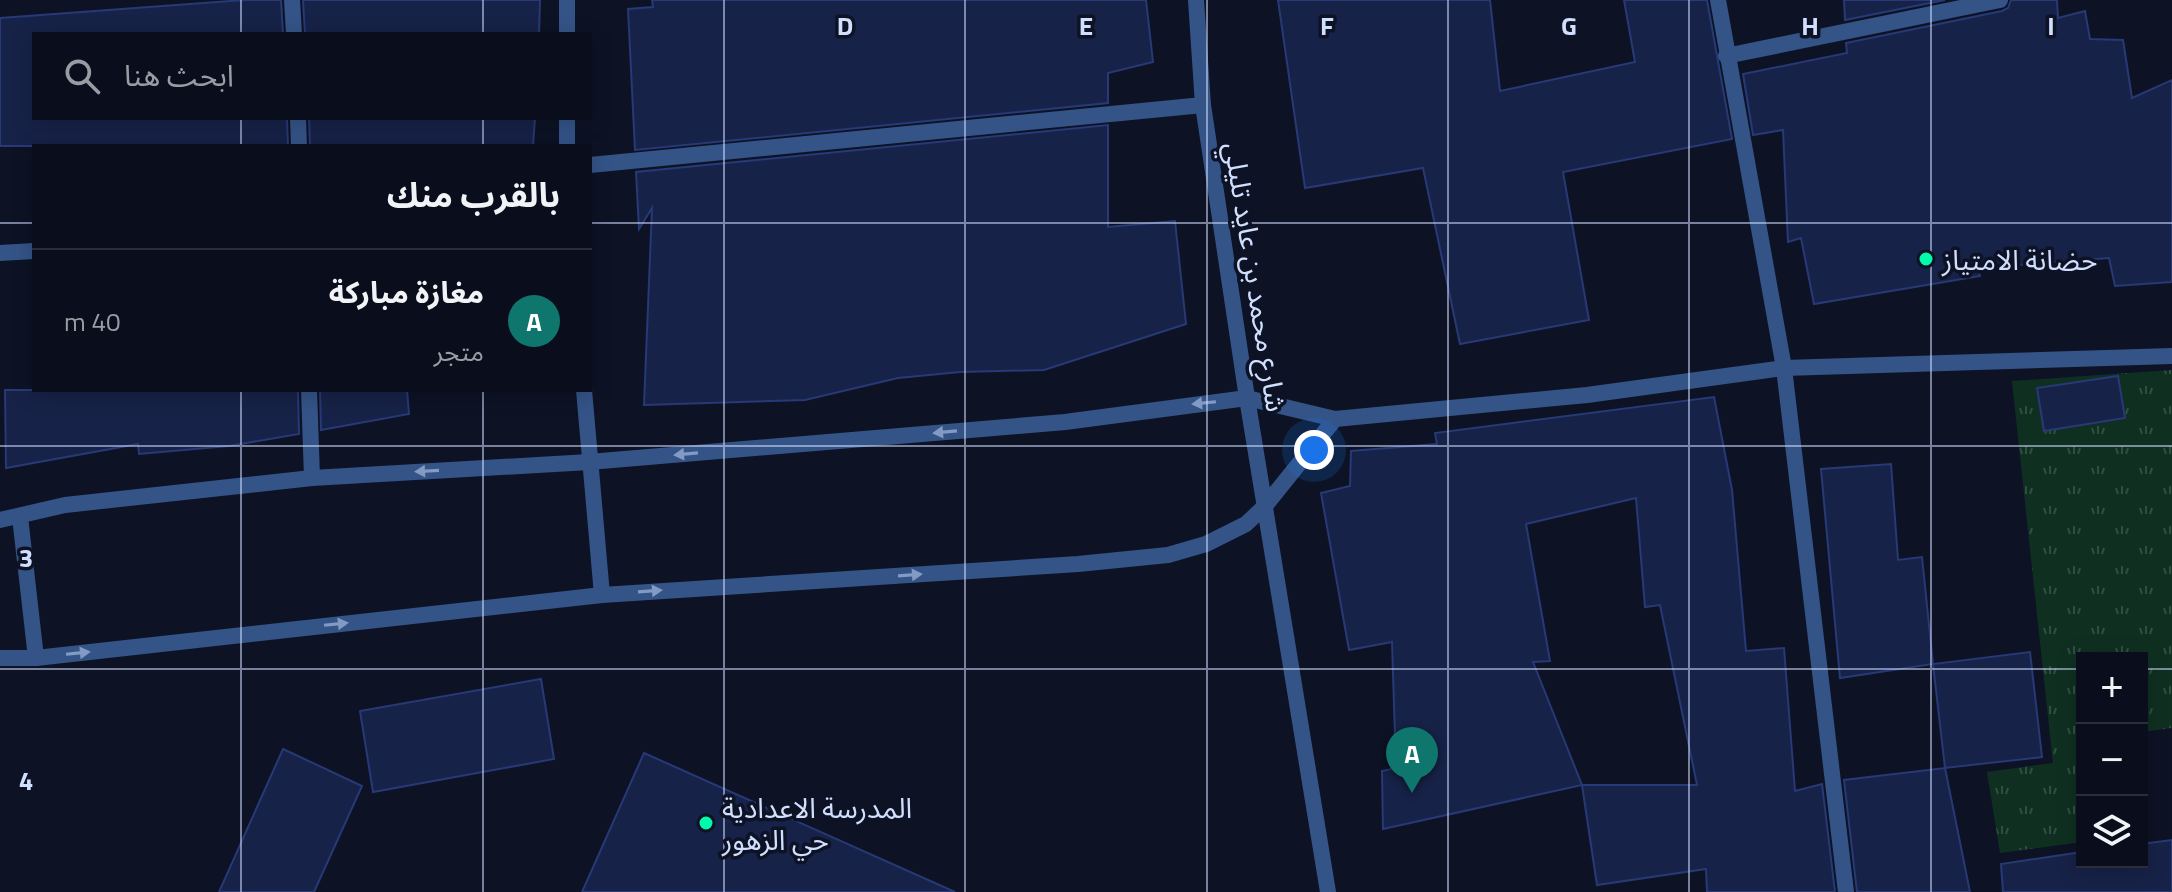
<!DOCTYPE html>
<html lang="ar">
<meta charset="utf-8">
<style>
:root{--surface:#0a0e1c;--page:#131725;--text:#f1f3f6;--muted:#999ca3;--line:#2a2e3b;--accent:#0f766e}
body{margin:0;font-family:"Titillium Web","Noto Sans Arabic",sans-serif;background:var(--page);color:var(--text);direction:rtl}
.controls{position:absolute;right:24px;bottom:24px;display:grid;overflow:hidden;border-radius:0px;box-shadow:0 4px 20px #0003}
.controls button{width:72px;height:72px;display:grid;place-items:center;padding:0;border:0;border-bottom:2px solid var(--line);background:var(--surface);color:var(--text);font:40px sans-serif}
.you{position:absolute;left:1314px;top:450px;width:28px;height:28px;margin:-20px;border:6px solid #fff;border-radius:50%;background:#1a73e8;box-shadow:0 0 0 12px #1a73e833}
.badge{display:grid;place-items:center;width:52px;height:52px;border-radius:50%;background:var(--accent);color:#fff;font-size:26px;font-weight:700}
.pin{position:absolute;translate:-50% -66px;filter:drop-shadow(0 2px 4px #0008)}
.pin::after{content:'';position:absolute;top:42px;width:28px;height:24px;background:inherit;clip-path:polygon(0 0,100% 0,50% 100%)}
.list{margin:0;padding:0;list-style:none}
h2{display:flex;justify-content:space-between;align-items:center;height:104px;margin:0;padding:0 32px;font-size:34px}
h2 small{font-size:26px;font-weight:400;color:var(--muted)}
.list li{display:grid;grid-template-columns:52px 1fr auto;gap:24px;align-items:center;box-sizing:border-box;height:144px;padding:0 32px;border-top:2px solid var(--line)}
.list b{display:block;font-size:30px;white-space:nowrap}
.list p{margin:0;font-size:26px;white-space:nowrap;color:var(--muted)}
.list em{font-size:26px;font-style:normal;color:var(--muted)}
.icon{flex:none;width:44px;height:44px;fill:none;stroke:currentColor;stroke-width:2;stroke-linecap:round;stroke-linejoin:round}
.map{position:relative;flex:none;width:2172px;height:892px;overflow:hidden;direction:ltr}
.search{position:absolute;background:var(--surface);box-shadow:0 4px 20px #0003;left:32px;top:32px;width:560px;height:88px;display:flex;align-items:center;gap:20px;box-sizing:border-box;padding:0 28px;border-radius:0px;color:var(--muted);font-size:30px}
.panel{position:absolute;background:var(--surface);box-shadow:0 4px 20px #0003;left:32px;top:144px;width:560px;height:248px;border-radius:0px;direction:rtl}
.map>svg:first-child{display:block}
</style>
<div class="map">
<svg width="2172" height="892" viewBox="0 0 2172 892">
<defs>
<pattern id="grass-tufts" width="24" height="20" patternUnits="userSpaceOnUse" patternTransform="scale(2)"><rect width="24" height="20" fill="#0f3021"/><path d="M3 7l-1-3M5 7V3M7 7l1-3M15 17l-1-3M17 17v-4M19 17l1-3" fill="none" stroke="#314e42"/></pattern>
</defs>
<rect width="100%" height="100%" fill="#0d1325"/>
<path fill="url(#grass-tufts)" d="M2172 370V728L2142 732V658H2082V842L2000 853 1987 772 2053 763 2012 381Z"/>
<g fill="#172248" stroke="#273976" stroke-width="2" fill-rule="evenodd">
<path d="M244 0H281L283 34H34V118H287L288 146H0V18Z"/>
<path d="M303 0H540L539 34H305Z"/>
<path d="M652 0H1146L1153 62 1108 73V103L635 150 628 9 653 7Z"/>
<path d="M1278 0H1490L1500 91 1635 62 1624 0H1707L1732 139 1563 172 1589 320 1460 344 1423 168 1305 188Z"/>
<path d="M1844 0H1945L1845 20Z"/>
<path d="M2011 0H2057L2058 18 2085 11 2090 39 2123 40 2132 98 2172 80V282L2115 286 2109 258 1978 268 1980 276 1814 304 1801 238 1788 242 1783 130 1753 135 1743 74 1847 53 1846 43 2002 11 2008 8Z"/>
<path d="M309 118H535L533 146H310Z"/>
<path d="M1108 125V227L1175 221 1186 324 1044 370 960 372 898 378 805 400 644 405 652 208 639 229 636 172Z"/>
<path d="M2118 376 2125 418 2044 431 2037 388Z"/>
<path d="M5 390H298L299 434 229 446 139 454 138 444 6 468Z"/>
<path d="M320 390H407L409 414 321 430Z"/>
<path d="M1714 397 1732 490 1746 651 1784 648 1795 791 1822 784 1835 892H1707L1706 869 1597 885 1582 785 1383 829 1382 771 1396 768 1392 642 1349 650 1321 493 1350 486 1351 451 1437 444 1435 433ZM1636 498 1645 607 1660 605 1697 785H1582L1533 662 1550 661 1526 524Z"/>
<path d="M1891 464 1898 560 1922 557 1933 664 1840 678 1821 469Z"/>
<path d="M2030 652 2042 757 1945 768 1933 664Z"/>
<path d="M541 679 554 759 373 792 360 711Z"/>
<path d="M283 749 362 786 314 892H219Z"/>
<path d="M644 753 955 892H582Z"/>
<path d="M1945 768 1970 892H1857L1844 780Z"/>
<path d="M2172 840V892H2003L2001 864 2082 852V862H2142V844Z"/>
</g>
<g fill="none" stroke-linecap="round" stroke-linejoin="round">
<g stroke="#345488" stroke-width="16">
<path d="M292 0 294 34"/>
<path d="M1726 56 2000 0"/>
<path d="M298 118 299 146"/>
<path d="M590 165 1203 105"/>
<path d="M0 253 34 251"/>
<path d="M1784 368 1846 892"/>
<path d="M309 390 312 478"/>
</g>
<g stroke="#345488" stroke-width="16">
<path d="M567 0V34"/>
<path d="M1196 0 1203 105 1247 398 1328 892"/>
<path d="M1718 0 1784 368"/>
<path d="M567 118V146"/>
<path d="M584 390 602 595"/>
</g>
<g stroke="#345488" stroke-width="16">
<path d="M20 517 36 658"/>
<path d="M0 520 65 505 312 478 589 462 1065 422 1247 398 1335 419 1587 395 1784 368 2172 356"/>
<path d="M0 658H36L602 595 1078 564 1168 555 1206 544 1246 524 1265 506 1335 419"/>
</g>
</g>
<defs><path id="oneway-solid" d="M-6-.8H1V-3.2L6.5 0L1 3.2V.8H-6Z" transform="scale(2)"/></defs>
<g fill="#829ac4">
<use href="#oneway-solid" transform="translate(1204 403) rotate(174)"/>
<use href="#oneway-solid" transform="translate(945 432) rotate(175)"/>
<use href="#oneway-solid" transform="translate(686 454) rotate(175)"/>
<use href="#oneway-solid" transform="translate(427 471) rotate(177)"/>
<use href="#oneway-solid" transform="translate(910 575) rotate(-4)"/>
<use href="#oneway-solid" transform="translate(650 591) rotate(-4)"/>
<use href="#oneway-solid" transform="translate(336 624) rotate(-6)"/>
<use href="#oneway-solid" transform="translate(78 653) rotate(-6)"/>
</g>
<path fill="none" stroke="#d1dfff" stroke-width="2" stroke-opacity="0.55" d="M241 0V34M483 0V34M724 0V892M965 0V892M1207 0V892M1448 0V892M1689 0V892M1931 0V892M241 118V146M483 118V146M0 223H34M590 223H2172M241 390V892M483 390V892M0 446H2172M0 669H2082M2142 669H2172"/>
<g fill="#00fcab" stroke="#0d1325" stroke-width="3">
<circle cx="1926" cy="259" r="8"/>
<circle cx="706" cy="823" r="8"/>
</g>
<g text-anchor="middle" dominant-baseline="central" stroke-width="7" stroke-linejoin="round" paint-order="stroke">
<g font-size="28" fill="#d1dfff" stroke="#0d1325" text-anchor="start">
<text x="1942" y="259">حضانة الامتياز</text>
<text x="722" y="807">المدرسة الاعدادية<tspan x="722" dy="32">حي الزهور</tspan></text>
</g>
<g font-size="28" fill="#d1dfff" stroke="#0d1325">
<text transform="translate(1256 277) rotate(81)">شارع محمد بن عايد تليلي</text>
</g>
</g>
<g font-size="26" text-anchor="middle" font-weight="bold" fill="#d1dfff" stroke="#0d1325" stroke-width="7" stroke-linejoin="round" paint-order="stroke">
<text x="845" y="35">D</text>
<text x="1086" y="35">E</text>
<text x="1327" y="35">F</text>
<text x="1569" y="35">G</text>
<text x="1810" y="35">H</text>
<text x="2051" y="35">I</text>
<text x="26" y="567">3</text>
<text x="26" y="790">4</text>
</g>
</svg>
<div class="controls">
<button>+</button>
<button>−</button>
<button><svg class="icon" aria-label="layers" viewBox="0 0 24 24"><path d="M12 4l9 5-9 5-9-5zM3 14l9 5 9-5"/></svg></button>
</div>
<div class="you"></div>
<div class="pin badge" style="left:1412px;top:793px">A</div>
<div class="search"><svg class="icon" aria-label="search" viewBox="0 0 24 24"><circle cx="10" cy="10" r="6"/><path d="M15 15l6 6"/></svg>ابحث هنا</div>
<section class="panel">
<h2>بالقرب منك<small></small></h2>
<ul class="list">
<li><span class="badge">A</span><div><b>مغازة مباركة</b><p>متجر</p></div><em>40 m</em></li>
</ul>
</section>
</div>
